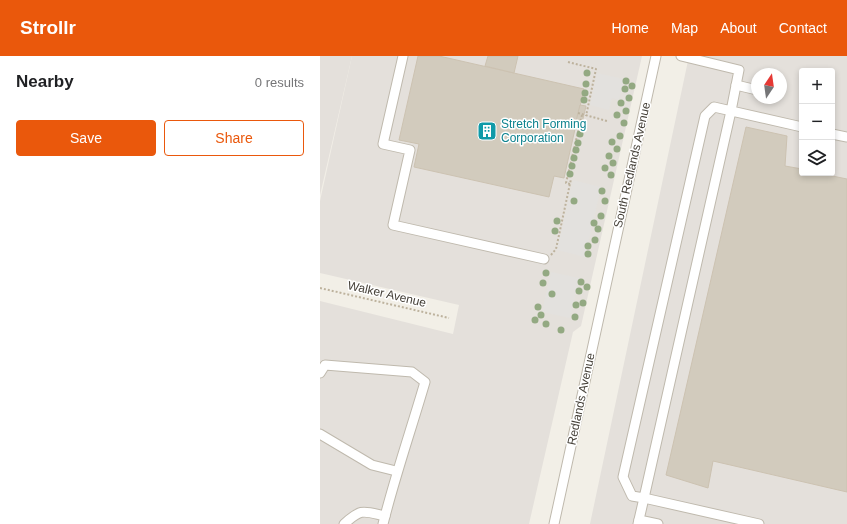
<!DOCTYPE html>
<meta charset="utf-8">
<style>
:root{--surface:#fff;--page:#f2f2f2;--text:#202124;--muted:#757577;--line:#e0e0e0;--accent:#ea580c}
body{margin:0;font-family:Helvetica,sans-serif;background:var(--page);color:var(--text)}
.controls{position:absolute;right:12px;top:12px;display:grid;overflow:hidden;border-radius:4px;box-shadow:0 2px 6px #0003}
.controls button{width:36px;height:36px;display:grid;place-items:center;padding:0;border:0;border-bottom:1px solid var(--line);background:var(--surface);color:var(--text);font:20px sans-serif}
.compass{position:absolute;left:431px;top:12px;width:36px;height:36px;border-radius:50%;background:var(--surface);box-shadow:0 2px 6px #0003;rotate:13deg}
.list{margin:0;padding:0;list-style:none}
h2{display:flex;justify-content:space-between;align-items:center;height:52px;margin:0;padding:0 16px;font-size:17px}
h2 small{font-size:13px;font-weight:400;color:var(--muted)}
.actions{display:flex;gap:8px;padding:12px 16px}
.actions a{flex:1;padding:9px 0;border:1px solid var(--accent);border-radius:4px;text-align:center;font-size:14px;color:var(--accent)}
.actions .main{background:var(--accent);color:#fff}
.icon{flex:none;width:22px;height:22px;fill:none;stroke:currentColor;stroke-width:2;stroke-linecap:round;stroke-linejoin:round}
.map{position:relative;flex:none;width:527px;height:468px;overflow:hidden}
header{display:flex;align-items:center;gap:24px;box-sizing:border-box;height:56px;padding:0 20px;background:var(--accent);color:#fff}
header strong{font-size:19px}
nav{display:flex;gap:22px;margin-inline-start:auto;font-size:14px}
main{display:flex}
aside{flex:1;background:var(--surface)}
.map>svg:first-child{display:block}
</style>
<header>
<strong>Strollr</strong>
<nav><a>Home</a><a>Map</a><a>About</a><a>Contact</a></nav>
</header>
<main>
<aside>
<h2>Nearby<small>0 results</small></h2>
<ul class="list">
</ul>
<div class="actions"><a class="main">Save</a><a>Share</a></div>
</aside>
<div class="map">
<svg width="527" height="468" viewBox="0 0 527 468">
<rect width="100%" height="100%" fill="#f2efe7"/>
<g fill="#e4e0db" fill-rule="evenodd">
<path d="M0 0H32L0 139Z"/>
<path d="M32 0H322L261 270 253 276 209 468H0V245L133 278 139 249 0 217V145Z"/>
<path d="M369 0H527V468H270ZM482 15H512V117H482ZM437 18H461V42H437Z"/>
</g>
<g fill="#e3e1de">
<path d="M277 17 304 23 299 44 292 42 289 54 270 49Z"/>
<path d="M253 124 281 131 265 201 237 194Z"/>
<path d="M231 216 259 222 250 262 222 256Z"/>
</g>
<g fill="#d2cbbd" stroke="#ccc2b1">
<path d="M98 0H119L264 33 244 122 234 120 229 141 94 111 99 88 79 84Z"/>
<path d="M168 0H198L194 17 165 10Z"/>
<path d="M260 49 266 50 262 67 256 65Z"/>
<path d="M426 71 467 80 465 110 482 113V117H498L527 123V436L393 405 388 432 346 419Z"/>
</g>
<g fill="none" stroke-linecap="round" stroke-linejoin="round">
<defs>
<g id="minor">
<path d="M83 0 63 88 90 94 73 169 224 203"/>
<path d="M361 0 419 14 411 55 324 442 312 440 303 421 385 60 394 51 482 71"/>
<path d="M416 29 437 34"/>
<path d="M512 78 527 81"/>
<path d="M0 317 5 309 92 316 105 326C91 374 75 420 63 468"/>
<path d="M0 378 52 409 76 415"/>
<path d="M319 464 338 468"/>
<path d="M24 468C42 452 43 455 65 460"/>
<path d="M234 468 336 0"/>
<path d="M318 468 324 442 439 468"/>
</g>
</defs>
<use href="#minor" stroke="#bfb9ad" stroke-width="11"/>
<g stroke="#bdb29d" stroke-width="2" stroke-dasharray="2 2" stroke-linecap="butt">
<path d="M248 6 276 13 266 60"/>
<path d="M258 57 287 65"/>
<path d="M250 128 246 127 262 59"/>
<path d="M231 199 236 193 251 123"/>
<path d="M0 232 129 262"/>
</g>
<use href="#minor" stroke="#fff" stroke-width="9"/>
</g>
<g fill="#93a982">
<circle cx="267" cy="17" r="3.5"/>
<circle cx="306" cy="25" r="3.5"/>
<circle cx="266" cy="28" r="3.5"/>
<circle cx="312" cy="30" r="3.5"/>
<circle cx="305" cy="33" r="3.5"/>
<circle cx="265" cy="37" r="3.5"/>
<circle cx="309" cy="42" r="3.5"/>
<circle cx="264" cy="44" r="3.5"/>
<circle cx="301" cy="47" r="3.5"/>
<circle cx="306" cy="55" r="3.5"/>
<circle cx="297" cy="59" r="3.5"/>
<circle cx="304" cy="67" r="3.5"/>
<circle cx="260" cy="78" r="3.5"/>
<circle cx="300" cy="80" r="3.5"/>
<circle cx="292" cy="86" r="3.5"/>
<circle cx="258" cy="87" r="3.5"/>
<circle cx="297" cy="93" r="3.5"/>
<circle cx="256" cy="94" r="3.5"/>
<circle cx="289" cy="100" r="3.5"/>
<circle cx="254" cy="102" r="3.5"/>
<circle cx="293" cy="107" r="3.5"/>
<circle cx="252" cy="110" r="3.5"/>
<circle cx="285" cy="112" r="3.5"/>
<circle cx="250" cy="118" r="3.5"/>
<circle cx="291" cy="119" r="3.5"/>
<circle cx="282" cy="135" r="3.5"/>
<circle cx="254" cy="145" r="3.5"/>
<circle cx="285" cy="145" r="3.5"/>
<circle cx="281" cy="160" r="3.5"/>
<circle cx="237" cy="165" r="3.5"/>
<circle cx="274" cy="167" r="3.5"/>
<circle cx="278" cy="173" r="3.5"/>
<circle cx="235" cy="175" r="3.5"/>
<circle cx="275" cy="184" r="3.5"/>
<circle cx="268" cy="190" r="3.5"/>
<circle cx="268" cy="198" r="3.5"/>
<circle cx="226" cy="217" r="3.5"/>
<circle cx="261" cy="226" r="3.5"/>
<circle cx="223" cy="227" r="3.5"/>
<circle cx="267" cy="231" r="3.5"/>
<circle cx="259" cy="235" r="3.5"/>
<circle cx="232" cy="238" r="3.5"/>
<circle cx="263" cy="247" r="3.5"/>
<circle cx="256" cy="249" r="3.5"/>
<circle cx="218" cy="251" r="3.5"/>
<circle cx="221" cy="259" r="3.5"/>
<circle cx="255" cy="261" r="3.5"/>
<circle cx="215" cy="264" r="3.5"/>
<circle cx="226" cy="268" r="3.5"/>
<circle cx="241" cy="274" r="3.5"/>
</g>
<defs>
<symbol id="building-square" viewBox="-11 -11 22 22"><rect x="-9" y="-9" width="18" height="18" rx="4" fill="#0f9aa8" stroke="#fff"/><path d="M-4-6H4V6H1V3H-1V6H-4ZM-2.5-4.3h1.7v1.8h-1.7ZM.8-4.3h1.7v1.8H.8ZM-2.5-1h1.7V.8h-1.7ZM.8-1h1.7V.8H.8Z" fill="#fff"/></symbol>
</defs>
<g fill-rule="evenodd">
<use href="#building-square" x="156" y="64" width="22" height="22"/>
</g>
<g text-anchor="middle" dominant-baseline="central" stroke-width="3" stroke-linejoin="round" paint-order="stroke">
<g font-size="12" fill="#0d838f" stroke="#fff" text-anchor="start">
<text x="181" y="68">Stretch Forming<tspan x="181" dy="14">Corporation</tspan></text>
</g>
<g font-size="12" fill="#443f37" stroke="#fff">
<text transform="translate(312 109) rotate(-77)">South Redlands Avenue</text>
<text transform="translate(67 238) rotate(13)">Walker Avenue</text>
<text transform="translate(261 343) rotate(-78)">Redlands Avenue</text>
</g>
</g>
</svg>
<div class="controls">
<button>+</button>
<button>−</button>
<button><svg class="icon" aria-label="layers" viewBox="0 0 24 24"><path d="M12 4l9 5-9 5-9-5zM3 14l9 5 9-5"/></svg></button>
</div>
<svg class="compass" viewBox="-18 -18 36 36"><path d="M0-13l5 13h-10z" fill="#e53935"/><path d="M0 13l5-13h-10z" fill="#757577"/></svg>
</div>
</main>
